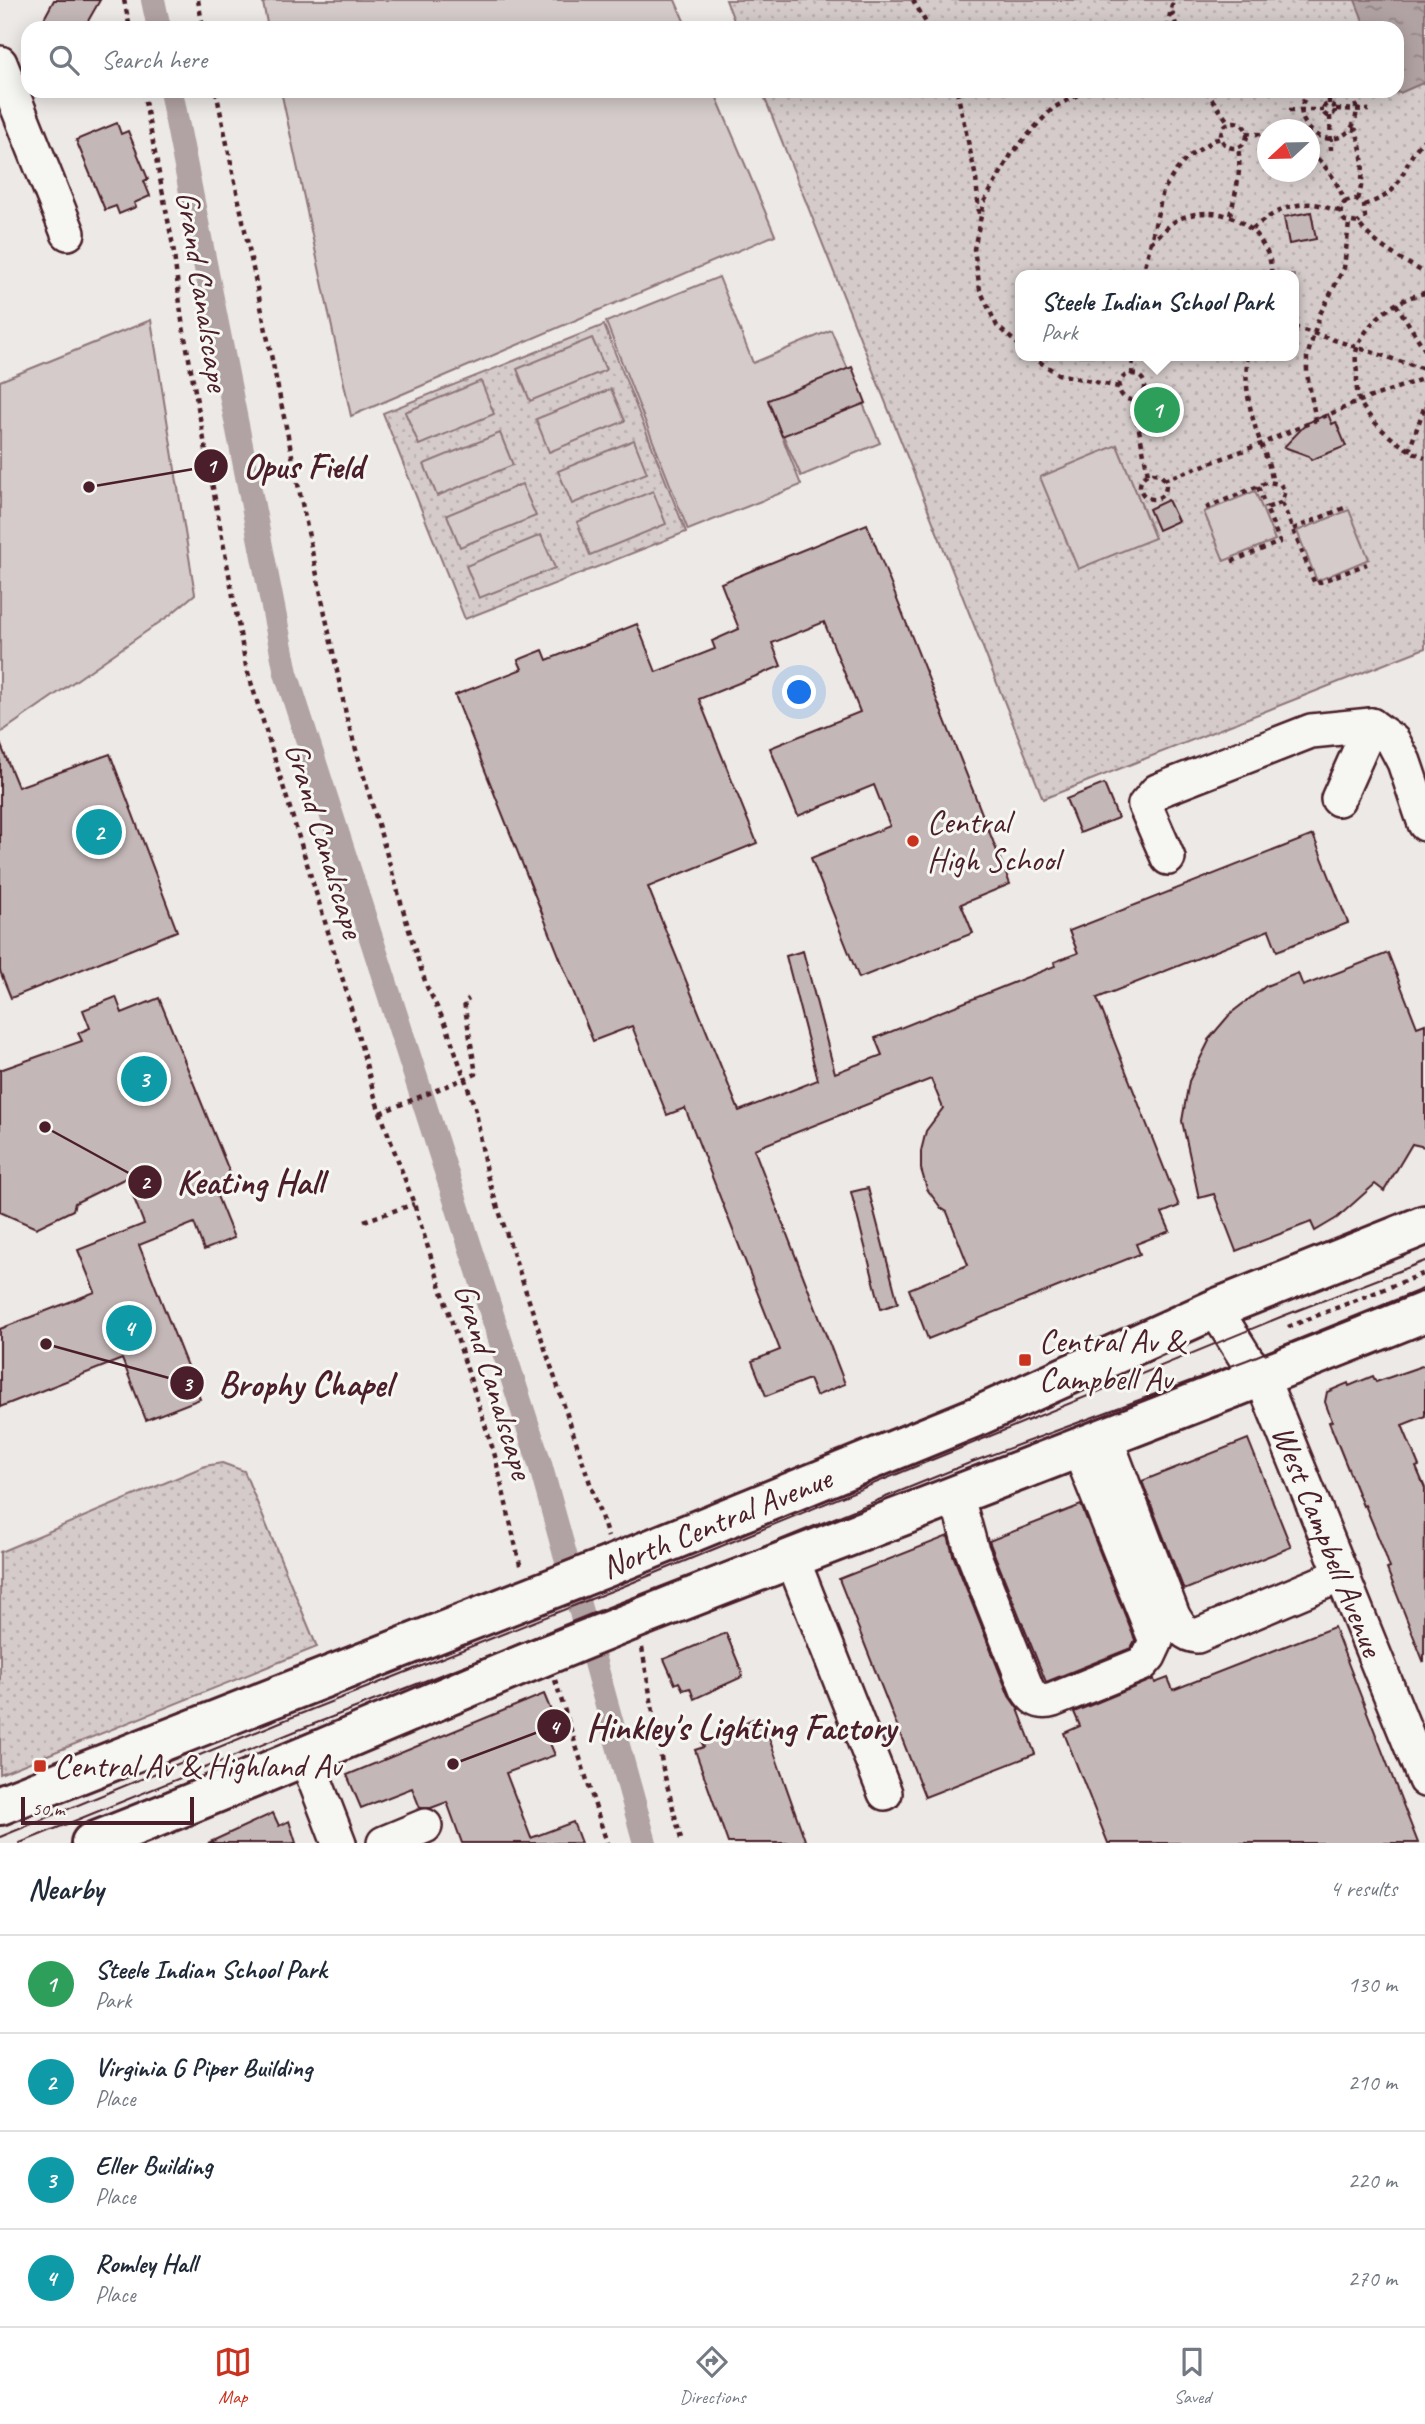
<!DOCTYPE html>
<style>
:root{--surface:#fff;--page:#f2f2f3;--text:#1f2937;--muted:#747a83;--line:#e0e1e3;--accent:#c8321e}
body{margin:0;font-family:Caveat,sans-serif;background:var(--page);color:var(--text)}
.compass{position:absolute;left:1257px;top:119px;width:63px;height:63px;border-radius:50%;background:var(--surface);box-shadow:0 4px 18px #0003;rotate:248deg}
.scale{position:absolute;left:21px;bottom:18px;width:173px;box-sizing:border-box;padding-left:7px;border:4px solid #4a1f2b;border-top:0;font-size:19px;line-height:24px;white-space:nowrap;color:#4a1f2b;-webkit-text-stroke:5px #f6f6f2;paint-order:stroke}
.you{position:absolute;left:800px;top:693px;width:24px;height:24px;margin:-18px;border:5px solid #fff;border-radius:50%;background:#1a73e8;box-shadow:0 0 0 10px #1a73e833}
.badge{display:grid;place-items:center;width:46px;height:46px;border-radius:50%;background:var(--accent);color:#fff;font-size:23px;font-weight:700}
.pin{position:absolute;translate:-50% -50%;border:4px solid #fff;box-shadow:0 2px 7px #0006}
.popup{position:absolute;left:1015px;top:270px;width:284px;height:91px;box-sizing:border-box;display:grid;place-content:center;border-radius:14px;background:var(--surface);filter:drop-shadow(0 2px 5px #0005);font-size:23px;white-space:nowrap;color:var(--muted)}
.popup b{font-size:26px;color:var(--text)}
.popup::after{content:'';position:absolute;left:50%;top:100%;margin-left:-14px;border:14px solid transparent;border-top-color:var(--surface)}
.list{margin:0;padding:0;list-style:none}
h2{display:flex;justify-content:space-between;align-items:center;height:91px;margin:0;padding:0 28px;font-size:30px}
h2 small{font-size:23px;font-weight:400;color:var(--muted)}
.list li{display:grid;grid-template-columns:46px 1fr auto;gap:21px;align-items:center;box-sizing:border-box;height:98px;padding:0 28px;border-top:2px solid var(--line)}
.list b{display:block;font-size:26px;white-space:nowrap}
.list p{margin:0;font-size:23px;white-space:nowrap;color:var(--muted)}
.list em{font-size:23px;font-style:normal;color:var(--muted)}
.icon{flex:none;width:38px;height:38px;fill:none;stroke:currentColor;stroke-width:2;stroke-linecap:round;stroke-linejoin:round}
.map{position:relative;flex:none;width:1425px;height:1843px;overflow:hidden}
.search{position:absolute;background:var(--surface);box-shadow:0 4px 18px #0003;left:21px;right:21px;top:21px;height:77px;display:flex;align-items:center;gap:18px;box-sizing:border-box;padding:0 24px;border-radius:21px;color:var(--muted);font-size:26px}
.sheet{height:483px;background:var(--surface)}
nav{display:flex;justify-content:space-around;align-items:center;box-sizing:border-box;height:98px;border-top:2px solid var(--line);background:var(--surface);font-size:19px;color:var(--muted)}
nav a{display:grid;justify-items:center;gap:4px}
nav .on{color:var(--accent)}
.map>svg:first-child{display:block}
</style>
<div class="map">
<svg width="1425" height="1843" viewBox="0 0 1425 1843">
<defs>
<pattern id="grass-dots" width="8" height="8" patternUnits="userSpaceOnUse" patternTransform="scale(1.75)"><rect width="8" height="8" fill="#d4cbca"/><path d="M2 2h.1M6 6h.1" fill="none" stroke="#b8aeae" stroke-width="1.8" stroke-linecap="round"/></pattern>
<pattern id="water-ripples" width="26" height="14" patternUnits="userSpaceOnUse" patternTransform="scale(1.75)"><rect width="26" height="14" fill="#b1a2a3"/><path d="M2 4q2-2 4 0t4 0M15 11q2-2 4 0t4 0" fill="none" stroke="#928385"/></pattern>
</defs>
<rect width="100%" height="100%" fill="#ece9e6"/>
<filter id="ink" filterUnits="userSpaceOnUse"><feTurbulence type="fractalNoise" baseFrequency=".0143" numOctaves="2"/><feDisplacementMap in="SourceGraphic" scale="14" xChannelSelector="R" yChannelSelector="G"/><feConvolveMatrix kernelMatrix="1 2 1 2 8 2 1 2 1" color-interpolation-filters="sRGB"/></filter>
<g filter="url(#ink)">
<g fill="url(#grass-dots)" stroke="#8f757a" stroke-width="2" fill-rule="evenodd">
<path d="M726 0H1425V648L1043 799 762 91H1397V28H737ZM1268 130H1310V172H1268ZM1020 275H1294V356H1020Z"/>
<path d="M604 325 686 532 465 619 383 413Z"/>
<path d="M222 1463 244 1471 317 1647 0 1774V1552L205 1466Z"/>
</g>
<g fill="#d4cbca" stroke="#8f757a" stroke-width="2">
<path d="M271 0H675L687 28H268L263 3Z"/>
<path d="M281 91H714L775 235 351 416Z"/>
<path d="M719 277 753 363 831 330 880 443 801 476 768 401 801 485 688 530 606 322Z"/>
<path d="M151 320 195 594 170 615 0 733V381Z"/>
<path d="M592 338 606 370 530 401 517 369Z"/>
<path d="M481 381 494 414 419 445 405 412Z"/>
<path d="M611 389 625 421 549 452 536 419Z"/>
<path d="M500 433 513 465 437 496 424 464Z"/>
<path d="M634 440 647 473 572 504 558 471Z"/>
<path d="M1117 445 1155 538 1078 569 1040 477Z"/>
<path d="M522 484 536 516 460 547 447 515Z"/>
<path d="M653 491 666 524 590 555 577 522Z"/>
<path d="M1255 491 1275 540 1224 561 1204 512Z"/>
<path d="M1349 510 1369 559 1317 581 1297 531Z"/>
<path d="M541 535 555 568 479 598 466 566Z"/>
</g>
<path fill="url(#water-ripples)" stroke="#886e73" stroke-width="2" d="M1355 0H1425V82L1400 93 1386 91H1397V28H1363L1364 23Z"/>
<g fill="none" stroke-linecap="round" stroke-linejoin="round">
<g stroke="#b1a2a3" stroke-width="24">
<path d="M153 0 159 28"/>
<path d="M171 91 286 673 540 1464 645 1843"/>
</g>
</g>
<g fill="#c4b7b7" stroke="#4a1f2b" stroke-width="2">
<path d="M54 0H100L84 28H39Z"/>
<path d="M117 123 121 134 128 131 148 179 144 181 150 196 134 203 136 207 119 214 116 206 105 210 76 140Z"/>
<path d="M1311 212 1316 239 1289 244 1284 217Z"/>
<path d="M852 367 866 403 782 436 768 400Z"/>
<path d="M1328 414 1332 424 1336 422 1346 446 1311 460 1309 456 1284 447 1307 423Z"/>
<path d="M1168 500 1178 521 1158 530 1149 509Z"/>
<path d="M867 524 1010 884 961 904 973 933 859 978 811 858 890 826 874 785 798 816 770 748 860 712 824 622 772 643 781 666 699 699 757 843 648 887 739 1111 818 1080 786 956 803 951 835 1073 882 1055 875 1038 1055 966 1054 962 1078 953 1069 931 1313 835 1348 923 1277 951 1269 930 1097 998 1179 1206 1162 1213 1170 1231 1136 1244 1140 1254 928 1339 909 1289 968 1265 947 1212 941 1208 927 1189 921 1169V1151L926 1131 943 1108 931 1079 754 1149 845 1384 816 1396 809 1379 766 1396 752 1361 780 1350 685 1108 667 1115 632 1026 593 1041 455 695 522 669 518 660 543 650 547 660 637 624 656 672 715 649 712 641 739 629 721 583Z"/>
<path d="M0 743 18 787 110 754 177 931 11 998 0 971Z"/>
<path d="M1104 784 1118 818 1080 833 1066 799Z"/>
<path d="M1388 953 1417 1027 1425 1024V1147L1412 1144 1384 1191 1375 1184 1337 1218 1315 1231 1311 1222 1236 1251 1214 1194 1199 1198 1182 1121 1189 1081 1209 1041 1208 1040 1231 1013 1266 986 1298 973 1303 986Z"/>
<path d="M116 997 122 1013 159 998 232 1178 213 1186 234 1238 204 1250 194 1223 139 1245 200 1399 146 1420 122 1359 0 1407V1329L95 1292 78 1250 144 1224 126 1178 75 1203 73 1210 36 1228 0 1212V1070L82 1041 78 1033 90 1028 83 1010Z"/>
<path d="M868 1188 898 1303 881 1309 851 1192Z"/>
<path d="M1425 1365V1416L1402 1425 1419 1466 1416 1467 1425 1488 1424 1663 1387 1569 1390 1568 1384 1551 1365 1505 1363 1506 1329 1422 1332 1421 1325 1402 1327 1392 1348 1383 1349 1386 1373 1376 1376 1382Z"/>
<path d="M1248 1439 1291 1547 1184 1590 1142 1481Z"/>
<path d="M1081 1505 1135 1640 1131 1648 1046 1682 989 1541Z"/>
<path d="M948 1536 953 1555 1009 1696 1018 1709 1035 1754 925 1797 839 1579Z"/>
<path d="M1334 1627 1418 1843H1108L1064 1733 1080 1726 1074 1712 1154 1679 1155 1683 1168 1678 1173 1690Z"/>
<path d="M726 1633 742 1672 741 1673 742 1677 694 1699 690 1688 683 1690 679 1682 675 1684 664 1659Z"/>
<path d="M544 1694 556 1723 543 1727 555 1755 506 1773 531 1838 573 1822 581 1843H462L447 1802 431 1808H420L412 1788 361 1808 347 1775Z"/>
<path d="M756 1718 758 1723 763 1721 806 1843H728L695 1750 704 1747 702 1743 726 1735 725 1730Z"/>
<path d="M273 1813 279 1826 289 1821 296 1843H208Z"/>
</g>
<g fill="none" stroke-linecap="round" stroke-linejoin="round">
<defs>
<g id="minor">
<path d="M0 63 68 233"/>
<path d="M1338 799 1371 725"/>
<path d="M1168 858 1145 805 1157 791 1311 731 1371 725 1393 741 1404 762 1425 824"/>
<path id="s1" d="M1215 1309 1247 1360 1262 1378 1425 1780"/>
<path d="M1106 1439 1173 1616C1179 1627 1185 1635 1197 1636L1343 1574"/>
<path d="M956 1494 971 1548 1027 1689C1033 1699 1040 1704 1053 1700L1142 1664 1149 1656 1156 1641 1079 1449"/>
<path d="M792 1558 885 1793"/>
<path d="M305 1755 339 1843"/>
<path d="M384 1843 425 1826"/>
</g>
<g id="major">
<path id="s2" d="M0 1805 607 1567 978 1416 1215 1309 1425 1225"/>
<path d="M91 1843C271 1774 446 1694 625 1623 891 1519 1159 1419 1425 1312"/>
</g>
</defs>
<use href="#minor" stroke="#4a1f2b" stroke-width="38"/>
<use href="#major" stroke="#4a1f2b" stroke-width="44"/>
<g stroke="#4a1f2b" stroke-width="4.5" stroke-dasharray="5 5" stroke-linecap="butt">
<path d="M124 0 130 28"/>
<path d="M198 0 203 28"/>
<path d="M913 0 929 28"/>
<path d="M1172 12 1177 28"/>
<path d="M1167 28 1173 0"/>
<path d="M143 91 173 246 182 321 246 666 346 990 376 1101 414 1204 495 1456 521 1569"/>
<path d="M216 91 347 719 417 957 427 987 446 1025 476 1111 486 1172 608 1537"/>
<path d="M957 91 976 178 979 214"/>
<path d="M1035 91 1069 94 1076 91"/>
<path d="M1206 91 1229 123"/>
<path d="M1309 91C1301 102 1298 114 1307 126 1332 157 1372 126 1350 91"/>
<circle cx="1329" cy="110" r="6"/>
<path d="M1329 104V91"/>
<path d="M1336 109 1369 110"/>
<path d="M1289 110H1323"/>
<path d="M1330 116 1331 150"/>
<circle cx="1234" cy="135" r="13"/>
<path d="M1352 129 1356 130C1364 157 1365 173 1358 200"/>
<path d="M1246 133 1268 135"/>
<path d="M1310 152C1327 166 1337 181 1345 202 1339 209 1340 215 1345 221L1358 223C1376 246 1400 259 1425 273"/>
<path d="M1345 202 1355 199 1364 205 1365 217 1358 223"/>
<path d="M1364 205C1375 201 1387 197 1394 188 1407 171 1408 155 1425 139"/>
<path d="M1230 215C1236 192 1242 170 1238 147"/>
<path d="M1252 229C1269 215 1291 202 1314 204 1322 205 1332 210 1341 211"/>
<path d="M1150 243C1159 236 1169 224 1179 219 1209 206 1242 214 1260 240 1268 252 1272 261 1271 275"/>
<path d="M1143 275 1163 191 1175 172 1187 158 1214 140 1222 138"/>
<path d="M1425 293C1396 299 1367 320 1357 349 1354 357 1357 367 1357 376 1357 385 1356 394 1360 402 1373 426 1401 448 1425 458"/>
<path d="M1396 304 1425 350"/>
<path d="M1294 327 1424 369"/>
<path d="M1020 346 997 326 980 290 974 249 984 202 1012 153 1035 127 1053 108 1085 91"/>
<path d="M1031 356 1058 374 1119 387"/>
<path d="M1248 356C1243 385 1251 417 1261 444 1266 457 1271 468 1272 481"/>
<circle cx="1132" cy="387" r="13"/>
<path d="M1132 375 1133 356"/>
<path d="M1133 400 1148 474"/>
<path d="M1316 421 1307 374V357L1320 314 1344 268 1349 223"/>
<path d="M1409 451 1425 405"/>
<circle cx="1153" cy="486" r="13"/>
<path d="M1164 480 1261 444 1360 401 1425 378"/>
<path d="M1258 487 1266 508"/>
<path d="M1282 503 1315 584 1367 564"/>
<path d="M1206 508 1268 482 1280 484 1285 491 1281 503 1266 508 1280 542 1228 563"/>
<path d="M1293 529 1344 508"/>
<path d="M380 1113 476 1074 464 1002 469 999"/>
<path d="M364 1221 414 1204"/>
<path d="M1288 1327 1425 1273"/>
<path d="M642 1648 663 1769 682 1843"/>
<path d="M555 1680 607 1843"/>
</g>
<use href="#minor" stroke="#f6f6f2" stroke-width="33"/>
<use href="#major" stroke="#f6f6f2" stroke-width="38"/>
<g stroke="#4a1f2b" stroke-width="2">
<path d="M0 1837 290 1718 624 1586 1283 1316 1425 1261"/>
<path d="M20 1843 296 1731 620 1605 972 1462 1247 1360 1425 1288"/>
</g>
</g>
</g>
<g fill="#c8321e" stroke="#f6f6f2" stroke-width="2.5">
<circle cx="913" cy="841" r="7"/>
<rect x="1018" y="1353" width="14" height="14" rx="3.5"/>
<rect x="33" y="1759" width="14" height="14" rx="3.5"/>
</g>
<g text-anchor="middle" dominant-baseline="central" stroke-width="6" stroke-linejoin="round" paint-order="stroke">
<g font-size="33" fill="#4a1f2b" stroke="#f6f6f2">
<text transform="translate(203 291) rotate(81)">Grand Canalscape</text>
<text transform="translate(325 840) rotate(73)">Grand Canalscape</text>
<text transform="translate(494 1381) rotate(73)">Grand Canalscape</text>
<text stroke="none"><textPath href="#s2" startOffset="770">North Central Avenue</textPath></text>
<text stroke="none"><textPath href="#s1" startOffset="259">West Campbell Avenue</textPath></text>
</g>
<g font-size="33" fill="#4a1f2b" stroke="#f6f6f2" text-anchor="start">
<text x="927" y="822">Central<tspan x="927" dy="38">High School</tspan></text>
<text x="1039" y="1341">Central Av &amp;<tspan x="1039" dy="38">Campbell Av</tspan></text>
<text x="54" y="1766">Central Av &amp; Highland Av</text>
</g>
</g>
<path fill="none" stroke="#4a1f2b" stroke-width="2.5" d="M89 487L211 466M45 1127L145 1182M46 1344L187 1383M453 1764L554 1726"/>
<g fill="#4a1f2b" stroke="#f6f6f2" stroke-width="2.5">
<circle cx="89" cy="487" r="7"/>
<circle cx="45" cy="1127" r="7"/>
<circle cx="46" cy="1344" r="7"/>
<circle cx="453" cy="1764" r="7"/>
<circle cx="211" cy="466" r="18"/>
<circle cx="145" cy="1182" r="18"/>
<circle cx="187" cy="1383" r="18"/>
<circle cx="554" cy="1726" r="18"/>
</g>
<g font-size="21" text-anchor="middle" font-weight="bold" fill="#fff">
<text x="211" y="473">1</text>
<text x="145" y="1189">2</text>
<text x="187" y="1391">3</text>
<text x="554" y="1734">4</text>
</g>
<g font-size="35" text-anchor="middle" font-weight="bold" fill="#4a1f2b" stroke="#f6f6f2" stroke-width="6" stroke-linejoin="round" paint-order="stroke">
<text x="303" y="478">Opus Field</text>
<text x="250" y="1194">Keating Hall</text>
<text x="305" y="1396">Brophy Chapel</text>
<text x="741" y="1739">Hinkley's Lighting Factory</text>
</g>
</svg>
<svg class="compass" viewBox="-18 -18 36 36"><path d="M0-13l5 13h-10z" fill="#e53935"/><path d="M0 13l5-13h-10z" fill="#747a83"/></svg>
<div class="scale">50 m</div>
<div class="you"></div>
<div class="pin badge" style="left:1157px;top:410px;background:#2e9e5b">1</div>
<div class="popup"><b>Steele Indian School Park</b>Park</div>
<div class="pin badge" style="left:99px;top:832px;background:#0f9aa8">2</div>
<div class="pin badge" style="left:144px;top:1079px;background:#0f9aa8">3</div>
<div class="pin badge" style="left:129px;top:1328px;background:#0f9aa8">4</div>
<div class="search"><svg class="icon" aria-label="search" viewBox="0 0 24 24"><circle cx="10" cy="10" r="6"/><path d="M15 15l6 6"/></svg>Search here</div>
</div>
<section class="sheet">
<h2>Nearby<small>4 results</small></h2>
<ul class="list">
<li><span class="badge" style="background:#2e9e5b">1</span><div><b>Steele Indian School Park</b><p>Park</p></div><em>130 m</em></li>
<li><span class="badge" style="background:#0f9aa8">2</span><div><b>Virginia G Piper Building</b><p>Place</p></div><em>210 m</em></li>
<li><span class="badge" style="background:#0f9aa8">3</span><div><b>Eller Building</b><p>Place</p></div><em>220 m</em></li>
<li><span class="badge" style="background:#0f9aa8">4</span><div><b>Romley Hall</b><p>Place</p></div><em>270 m</em></li>
</ul>
</section>
<nav>
<a class="on"><svg class="icon" aria-label="map" viewBox="0 0 24 24"><path d="M3 6l6-2 6 2 6-2v14l-6 2-6-2-6 2zM9 4v14M15 6v14"/></svg>Map</a>
<a><svg class="icon" aria-label="directions" viewBox="0 0 24 24"><path d="M12 3l9 9-9 9-9-9zM9 14v-3h6M13 9l2 2-2 2"/></svg>Directions</a>
<a><svg class="icon" aria-label="saved" viewBox="0 0 24 24"><path d="M7 4h10v16l-5-4-5 4z"/></svg>Saved</a>
</nav>
